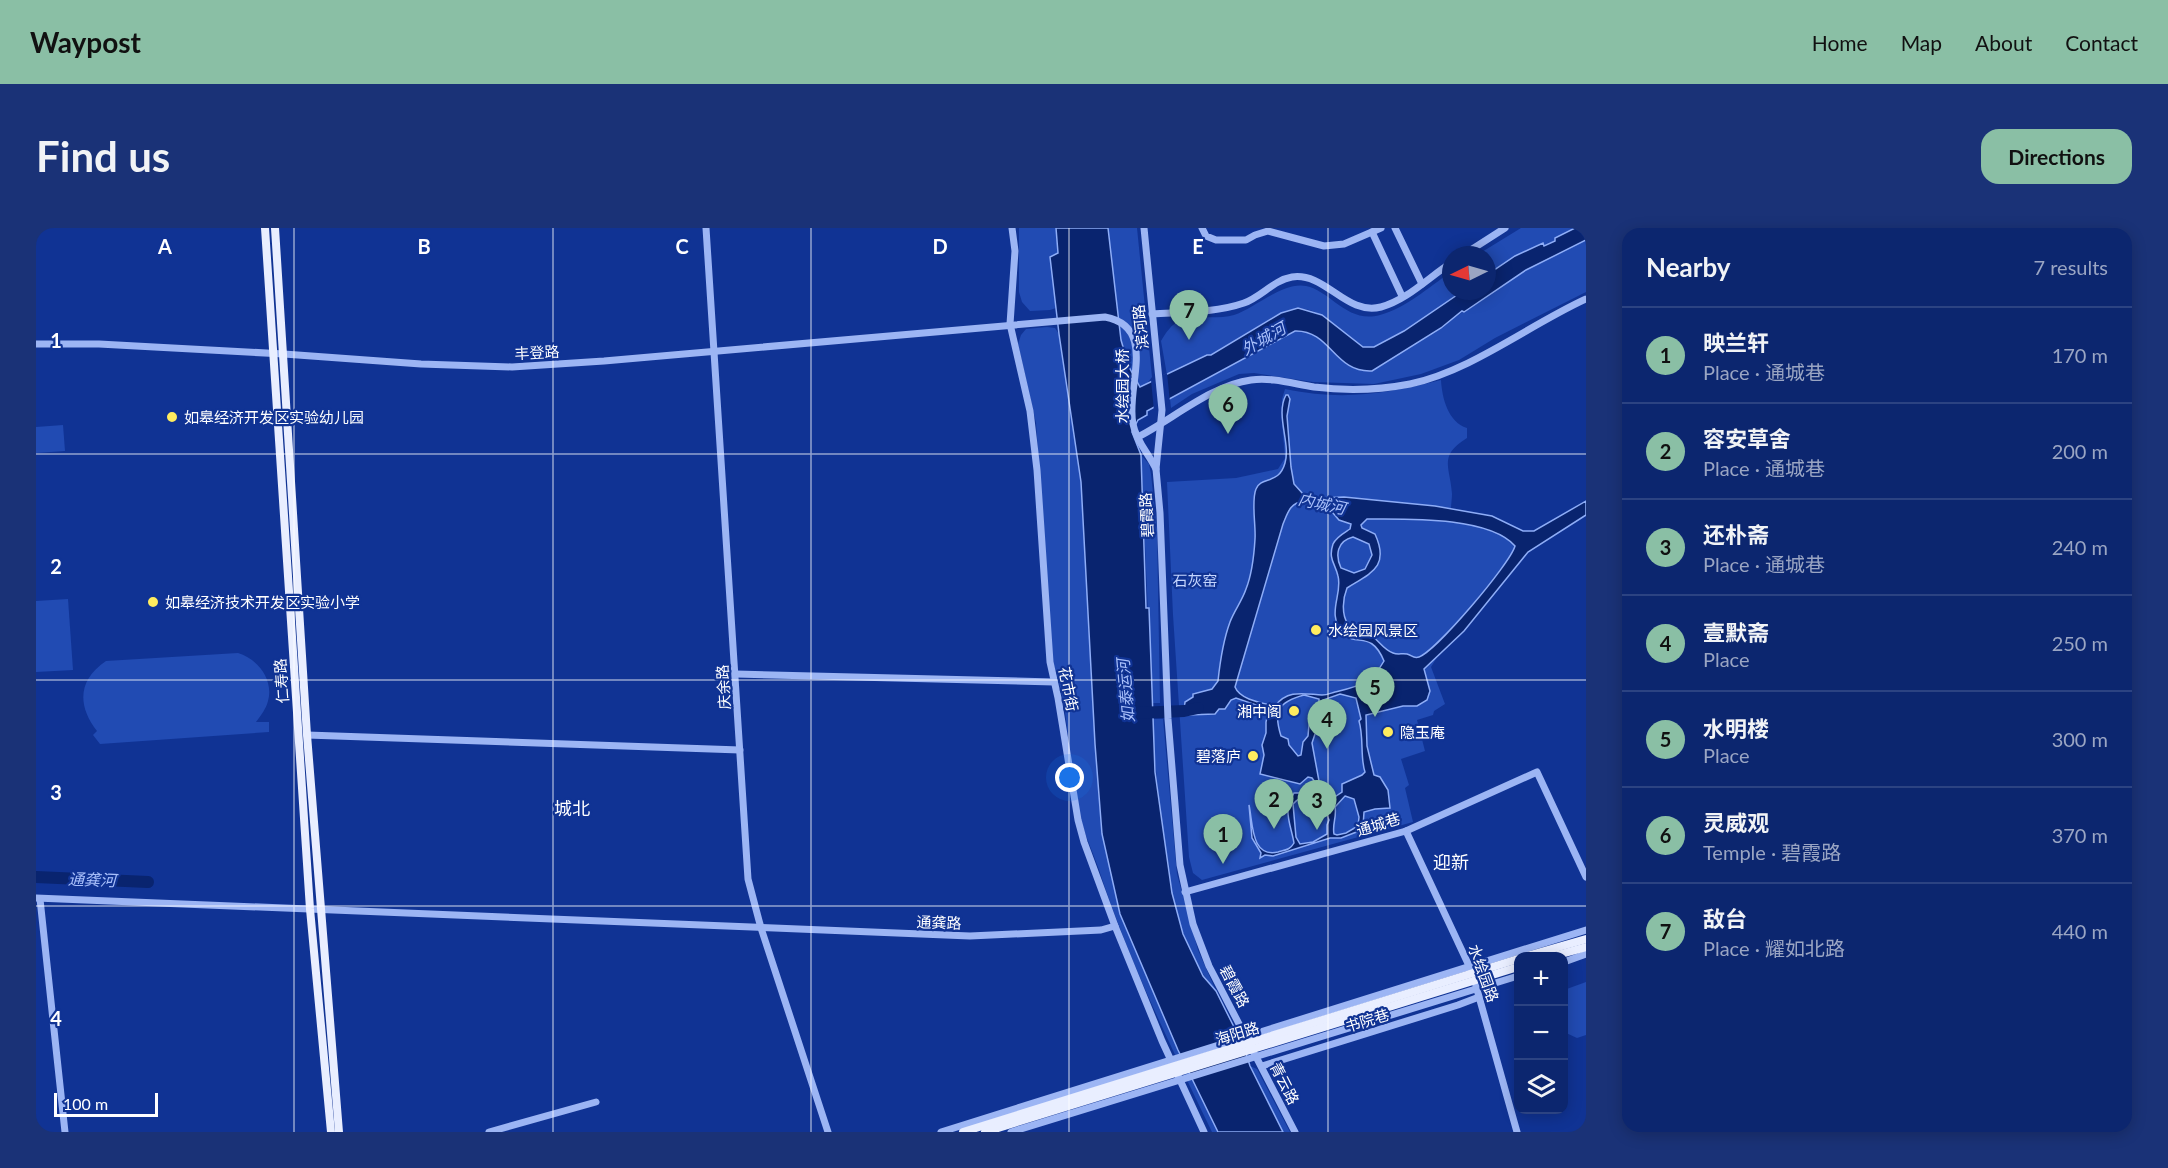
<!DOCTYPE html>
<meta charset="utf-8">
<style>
:root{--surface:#0c266f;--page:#1a3277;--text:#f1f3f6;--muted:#9aa5c3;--line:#2c4382;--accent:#8abfa5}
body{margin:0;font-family:Lato,"Noto Sans SC",sans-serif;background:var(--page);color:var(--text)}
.controls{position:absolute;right:18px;bottom:18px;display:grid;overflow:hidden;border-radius:12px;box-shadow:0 3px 15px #0003}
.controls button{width:54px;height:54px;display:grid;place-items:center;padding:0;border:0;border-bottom:2px solid var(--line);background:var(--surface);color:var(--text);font:30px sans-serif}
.compass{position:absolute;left:1406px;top:18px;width:54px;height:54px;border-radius:50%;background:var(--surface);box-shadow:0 3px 15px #0003;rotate:265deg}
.scale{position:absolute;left:18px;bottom:15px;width:104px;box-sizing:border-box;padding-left:6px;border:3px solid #fff;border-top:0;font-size:16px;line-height:21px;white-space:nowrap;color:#fff;-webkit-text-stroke:4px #103394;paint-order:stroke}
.you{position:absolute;left:1034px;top:550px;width:21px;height:21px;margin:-15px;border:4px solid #fff;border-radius:50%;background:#1a73e8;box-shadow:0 0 0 9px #1a73e833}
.badge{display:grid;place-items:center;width:39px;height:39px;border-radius:50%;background:var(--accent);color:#111;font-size:20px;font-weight:700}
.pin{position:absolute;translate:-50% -50px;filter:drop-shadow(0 2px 3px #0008)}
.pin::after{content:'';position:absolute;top:32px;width:21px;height:18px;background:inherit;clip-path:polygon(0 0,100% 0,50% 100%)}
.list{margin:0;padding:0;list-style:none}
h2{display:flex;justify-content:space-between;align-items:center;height:78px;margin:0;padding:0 24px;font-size:26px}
h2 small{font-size:20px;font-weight:400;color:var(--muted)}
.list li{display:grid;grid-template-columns:39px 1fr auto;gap:18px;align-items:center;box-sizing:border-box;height:96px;padding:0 24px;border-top:2px solid var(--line)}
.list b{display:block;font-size:22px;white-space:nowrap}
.list p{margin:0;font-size:20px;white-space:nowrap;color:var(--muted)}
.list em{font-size:20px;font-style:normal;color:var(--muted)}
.icon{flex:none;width:33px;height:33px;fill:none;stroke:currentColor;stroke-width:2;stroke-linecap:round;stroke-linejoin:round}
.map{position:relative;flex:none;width:1550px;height:904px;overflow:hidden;border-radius:18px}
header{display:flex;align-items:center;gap:36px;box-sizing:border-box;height:84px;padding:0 30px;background:var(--accent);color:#111}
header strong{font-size:28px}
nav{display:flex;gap:33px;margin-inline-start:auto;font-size:21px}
.intro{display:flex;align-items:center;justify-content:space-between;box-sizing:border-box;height:144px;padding:0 36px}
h1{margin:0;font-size:42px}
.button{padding:15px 27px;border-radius:18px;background:var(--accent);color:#111;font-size:21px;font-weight:700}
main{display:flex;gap:36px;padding:0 36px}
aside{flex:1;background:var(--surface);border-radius:18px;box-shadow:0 3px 15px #0003}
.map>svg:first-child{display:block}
</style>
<header>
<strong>Waypost</strong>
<nav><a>Home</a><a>Map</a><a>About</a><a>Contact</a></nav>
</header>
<div class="intro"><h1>Find us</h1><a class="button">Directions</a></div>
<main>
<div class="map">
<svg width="1550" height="904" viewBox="0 0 1550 904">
<rect width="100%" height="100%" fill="#103394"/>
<g fill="#214bb3">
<path d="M983 0H1020L1022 25 1014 29 1020 80 1014 82 994 83 986 74 983 64Z"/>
<path d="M1072 0H1101L1116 149 1109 158 1103 160C1077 111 1078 54 1072 0Z"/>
<path d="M1485 0H1539L1519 10 1520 12 1479 28 1451 47V27H1441Z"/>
<path d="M1550 12V64L1459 110 1423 132 1385 146 1338 156 1277 154 1218 145 1203 146 1156 166 1135 180 1134 171 1259 103H1271L1279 107 1311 137 1328 143H1336L1370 122 1490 42Z"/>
<path d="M1415 44V63H1427C1409 75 1352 119 1333 120 1312 120 1292 75 1257 81 1242 84 1229 94 1216 102 1189 118 1162 136 1131 147L1125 113C1129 106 1136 95 1144 93 1160 86 1181 92 1198 87 1219 80 1248 53 1270 58 1295 63 1311 96 1344 87 1370 80 1393 59 1415 44Z"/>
<path d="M1011 99 1019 100 1023 106 1045 254 1059 516 1066 606 1084 686 1142 822 1182 904H1176C1134 817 1092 731 1062 639 1056 622 1048 605 1044 588 1031 538 1035 483 1017 435L1000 195 982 116 985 107 990 101Z"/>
<path d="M1405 152C1406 170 1412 194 1431 200V210C1402 228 1414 238 1416 266 1416 270 1415 276 1415 281L1456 288 1488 322 1408 418 1395 439 1409 476 1398 483 1397 487 1381 492 1389 523 1365 531 1373 557 1369 560 1377 594 1166 652 1157 645 1153 629 1137 387 1131 254 1200 250 1242 241 1249 230 1246 194V171L1249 161C1307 173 1348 166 1405 152Z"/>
<path d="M27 197 29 223 0 225V199Z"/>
<path d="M1105 227 1113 236 1115 246 1121 302 1124 475H1116Z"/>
<path d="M32 371 37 442 0 444V373Z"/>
<path d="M202 425C222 431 238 452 232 473 230 481 225 487 220 494H233V504L64 516 57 507 61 503C41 477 42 452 70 433Z"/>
<path d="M1116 491H1127L1141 646 1162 722 1180 763C1157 736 1141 699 1136 664 1134 655 1134 646 1133 637 1124 588 1119 540 1116 491Z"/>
<path d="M1550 754V807L1541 810 1528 804V762Z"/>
<path d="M1214 838 1221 841 1254 904H1247Z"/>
</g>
<g fill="#09246f" stroke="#8eadf7" stroke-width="1.5" fill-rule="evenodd">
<path d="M1020 0H1072L1085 112 1093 139 1104 159 1171 127H1175L1245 85 1262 80 1286 87 1327 119H1338L1368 103 1427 63H1451V47L1479 28 1507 15 1508 18 1519 13V10L1539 0H1550V12L1490 42 1428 84 1426 83 1405 100 1336 143C1298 145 1295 102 1259 103L1111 183V187L1102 192 1096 204 1105 227 1110 380H1113L1119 544 1136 665 1147 706 1167 748 1180 763 1208 819 1214 838 1247 904H1182L1142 822 1084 686 1066 606 1059 516 1045 254 1023 106 1014 29 1022 25Z"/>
<path d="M1250 167H1252L1254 171 1251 188 1255 239 1258 256 1268 267 1283 270 1308 269 1399 278 1456 288 1487 303H1498L1550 273V287L1492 324 1428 403 1388 441 1394 463 1391 472 1381 478H1367L1330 487 1331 518 1338 547 1344 549 1352 562 1354 580 1339 581 1328 584 1327 599 1323 603 1305 610H1294L1237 628 1229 627 1224 630 1225 625 1216 610 1213 577C1217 596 1215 630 1242 624 1249 622 1254 622 1258 615 1255 597 1246 582 1258 565H1275L1279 563V554L1276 550 1272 549 1264 556 1224 546 1228 527 1226 517 1230 505V494L1232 485 1229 480 1200 470 1195 472 1189 481H1183L1179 486 1151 487 1148 483 1149 474 1157 469V466L1176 461 1182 453C1184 434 1187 413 1194 394 1198 383 1206 373 1210 361 1216 346 1218 328 1219 311 1220 297 1215 273 1220 261 1225 248 1243 257 1249 235 1255 215 1239 187 1250 167ZM1268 273 1291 278 1303 292 1315 296 1314 301C1308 305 1300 309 1297 316 1292 331 1299 335 1302 348 1307 367 1289 386 1308 406 1321 419 1335 402 1348 433 1335 456 1323 458 1299 464 1295 465 1291 467 1286 467 1268 466 1252 461 1239 478 1227 475 1204 472 1199 459L1247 296C1252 284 1254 275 1268 273ZM1331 291C1368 291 1453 288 1479 318 1474 336 1400 423 1383 429 1377 431 1376 427 1371 426 1366 425 1362 427 1357 425 1348 422 1343 413 1336 408 1328 403 1318 404 1312 396 1305 386 1307 370 1311 360 1335 345 1354 339 1339 306L1326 300 1325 297ZM1317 309 1333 316 1336 327 1329 341 1318 345 1305 340C1299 327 1301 313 1317 309ZM1304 466 1320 470 1325 491 1323 493C1328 509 1324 530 1329 544L1326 547 1306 556V564L1297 570 1292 569 1285 564 1276 515 1280 503 1283 483 1287 472ZM1268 467 1283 471V475L1274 486 1272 508 1267 514 1265 527 1262 528 1253 517 1252 511 1245 508C1237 483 1242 474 1268 467ZM1281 568 1285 571 1293 592 1291 597V606L1277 614 1264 616 1260 609 1257 576C1263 569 1272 567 1281 568ZM1309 568 1318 571 1323 589 1322 598 1310 605 1301 607 1298 606C1296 596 1301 589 1299 579Z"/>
</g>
<path fill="#103394" d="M1131 145 1134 174 1118 183 1115 152Z"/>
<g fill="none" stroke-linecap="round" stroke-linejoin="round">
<g stroke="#09246f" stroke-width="12">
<path d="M1102 485 1148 483 1162 480"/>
<path d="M0 649 112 654"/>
</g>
<g stroke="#9cb5f4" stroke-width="7">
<path d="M670 0 712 651 725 700 792 904"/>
<path d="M976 0 979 23 974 96 994 183 1001 242 1014 434 1022 470 1042 592 1048 614 1079 698 1126 813 1168 904"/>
<path d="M1108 0 1126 182 1120 241 1124 285 1132 491 1144 637 1157 696 1173 738 1259 904"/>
<path d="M1166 0 1170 8 1180 12H1210L1219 7 1232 3 1288 18 1308 16 1345 0"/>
<path d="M1359 0 1386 56"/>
<path d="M1336 4 1366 68"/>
<path d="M1427 27 1469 0"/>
<path d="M1116 86C1146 84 1179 85 1208 75 1225 69 1238 52 1256 49 1290 44 1310 88 1345 79 1371 72 1393 49 1415 35"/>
<path d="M0 116H63L248 126 385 136 476 139 568 133 1069 89C1123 99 1089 160 1097 196 1100 213 1113 226 1120 241"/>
<path d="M1102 209C1137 191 1176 157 1215 152 1236 149 1258 156 1278 159 1310 163 1343 162 1374 156 1435 143 1493 97 1550 71"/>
<path d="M700 446 1018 454"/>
<path d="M271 507 704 522"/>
<path d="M1370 603 1435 742"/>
<path d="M1149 664 1370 603 1501 544 1550 649"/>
<path d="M0 670 934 708 1065 702 1079 698"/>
<path d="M4 671 29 904"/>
<path d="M1528 734 1550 726"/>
<path d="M1440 758 1481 904"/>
<path d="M1226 838 1422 777 1443 769"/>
<path d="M453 904 560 874"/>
<path d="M905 904 1550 702"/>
<path d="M975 904 1482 748"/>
<path d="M1545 904 1550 901"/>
</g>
<g stroke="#e9eeff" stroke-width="8">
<path d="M229 0 274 681 295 904"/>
<path d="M239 0 271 507 303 904"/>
<path d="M1491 728 1550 711"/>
<path d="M1518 728 1550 719"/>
<path d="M927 904 1482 731"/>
<path d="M949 904 1482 739"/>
</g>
</g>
<path fill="none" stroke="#fff" stroke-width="1.5" stroke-opacity="0.55" d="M258 0V904M517 0V904M775 0V904M1033 0V904M1292 0V904M0 226H1550M0 452H1550M0 678H1550"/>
<g fill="#ffec5f" stroke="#103394" stroke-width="2">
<circle cx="136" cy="189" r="6"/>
<circle cx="117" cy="374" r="6"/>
<circle cx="1280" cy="402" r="6"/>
<circle cx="1258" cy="483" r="6"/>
<circle cx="1352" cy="504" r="6"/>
<circle cx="1217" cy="528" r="6"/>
</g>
<g text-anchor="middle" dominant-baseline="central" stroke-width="4.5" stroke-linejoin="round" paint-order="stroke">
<g font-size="15" fill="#fff" stroke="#103394">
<text transform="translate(1104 99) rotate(-96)">滨河路</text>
<text transform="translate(501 124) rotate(-3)">丰登路</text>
<text transform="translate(1086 158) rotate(-90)">水绘园大桥</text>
<text transform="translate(1110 287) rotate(-93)">碧霞路</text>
<text transform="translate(245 453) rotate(-94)">仁寿路</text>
<text transform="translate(687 459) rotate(-93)">庆余路</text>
<text transform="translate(1033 461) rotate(79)">花市街</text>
<text transform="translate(1342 596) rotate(-17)">通城巷</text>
<text transform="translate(903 694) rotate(2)">通龚路</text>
<text transform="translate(1448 745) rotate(70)">水绘园路</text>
<text transform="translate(1199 758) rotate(62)">碧霞路</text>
<text transform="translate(1331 792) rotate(-17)">书院巷</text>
<text transform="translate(1201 805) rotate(-17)">海阳路</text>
<text transform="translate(1249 855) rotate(63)">青云路</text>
</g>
<g font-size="15" fill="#fff" stroke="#103394" text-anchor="start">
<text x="148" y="189">如皋经济开发区实验幼儿园</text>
<text x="129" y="374">如皋经济技术开发区实验小学</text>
<text x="1292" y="402">水绘园风景区</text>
<text x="1246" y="483" text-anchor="end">湘中阁</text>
<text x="1364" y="504">隐玉庵</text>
<text x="1205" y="528" text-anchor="end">碧落庐</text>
</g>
<g font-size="15" fill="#c4d5fe" stroke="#103394">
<text x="1159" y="352">石灰窑</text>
</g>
<g font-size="16" font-style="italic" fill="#a9c0fb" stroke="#103394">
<text transform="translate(1227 110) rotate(-30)">外城河</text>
<text transform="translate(1286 275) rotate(12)">内城河</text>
<text transform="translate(1089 463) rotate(-95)">如泰运河</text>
<text transform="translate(56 651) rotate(2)">通龚河</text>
</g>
<g font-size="18" fill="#fff" stroke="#103394">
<text x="536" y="580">城北</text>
<text x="1415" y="634">迎新</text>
</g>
</g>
<g font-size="20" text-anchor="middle" font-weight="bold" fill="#fff" stroke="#103394" stroke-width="4.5" stroke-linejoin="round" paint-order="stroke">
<text x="129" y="26">A</text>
<text x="388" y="26">B</text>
<text x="646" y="26">C</text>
<text x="904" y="26">D</text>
<text x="1162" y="26">E</text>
<text x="20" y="120">1</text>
<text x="20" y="346">2</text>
<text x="20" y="572">3</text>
<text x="20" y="798">4</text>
</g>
</svg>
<div class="controls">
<button>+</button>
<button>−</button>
<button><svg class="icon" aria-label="layers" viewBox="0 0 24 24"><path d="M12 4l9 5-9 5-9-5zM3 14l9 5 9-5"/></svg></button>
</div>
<svg class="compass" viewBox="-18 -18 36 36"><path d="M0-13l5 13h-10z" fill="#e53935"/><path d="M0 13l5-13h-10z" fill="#9aa5c3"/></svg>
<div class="scale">100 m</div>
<div class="you"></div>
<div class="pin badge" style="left:1187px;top:636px">1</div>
<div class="pin badge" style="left:1238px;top:601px">2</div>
<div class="pin badge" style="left:1281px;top:602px">3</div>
<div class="pin badge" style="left:1291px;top:521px">4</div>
<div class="pin badge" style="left:1339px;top:489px">5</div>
<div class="pin badge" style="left:1192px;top:206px">6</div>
<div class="pin badge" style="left:1153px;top:112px">7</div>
</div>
<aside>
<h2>Nearby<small>7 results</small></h2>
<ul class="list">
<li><span class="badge">1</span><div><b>映兰轩</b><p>Place · 通城巷</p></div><em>170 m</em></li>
<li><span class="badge">2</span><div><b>容安草舍</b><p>Place · 通城巷</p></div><em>200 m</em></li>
<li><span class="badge">3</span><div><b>还朴斋</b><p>Place · 通城巷</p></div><em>240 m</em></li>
<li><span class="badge">4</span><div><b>壹默斋</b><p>Place</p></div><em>250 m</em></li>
<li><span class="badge">5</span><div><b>水明楼</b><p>Place</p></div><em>300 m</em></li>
<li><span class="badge">6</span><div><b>灵威观</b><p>Temple · 碧霞路</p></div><em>370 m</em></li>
<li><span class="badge">7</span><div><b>敌台</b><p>Place · 耀如北路</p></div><em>440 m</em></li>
</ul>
</aside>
</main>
